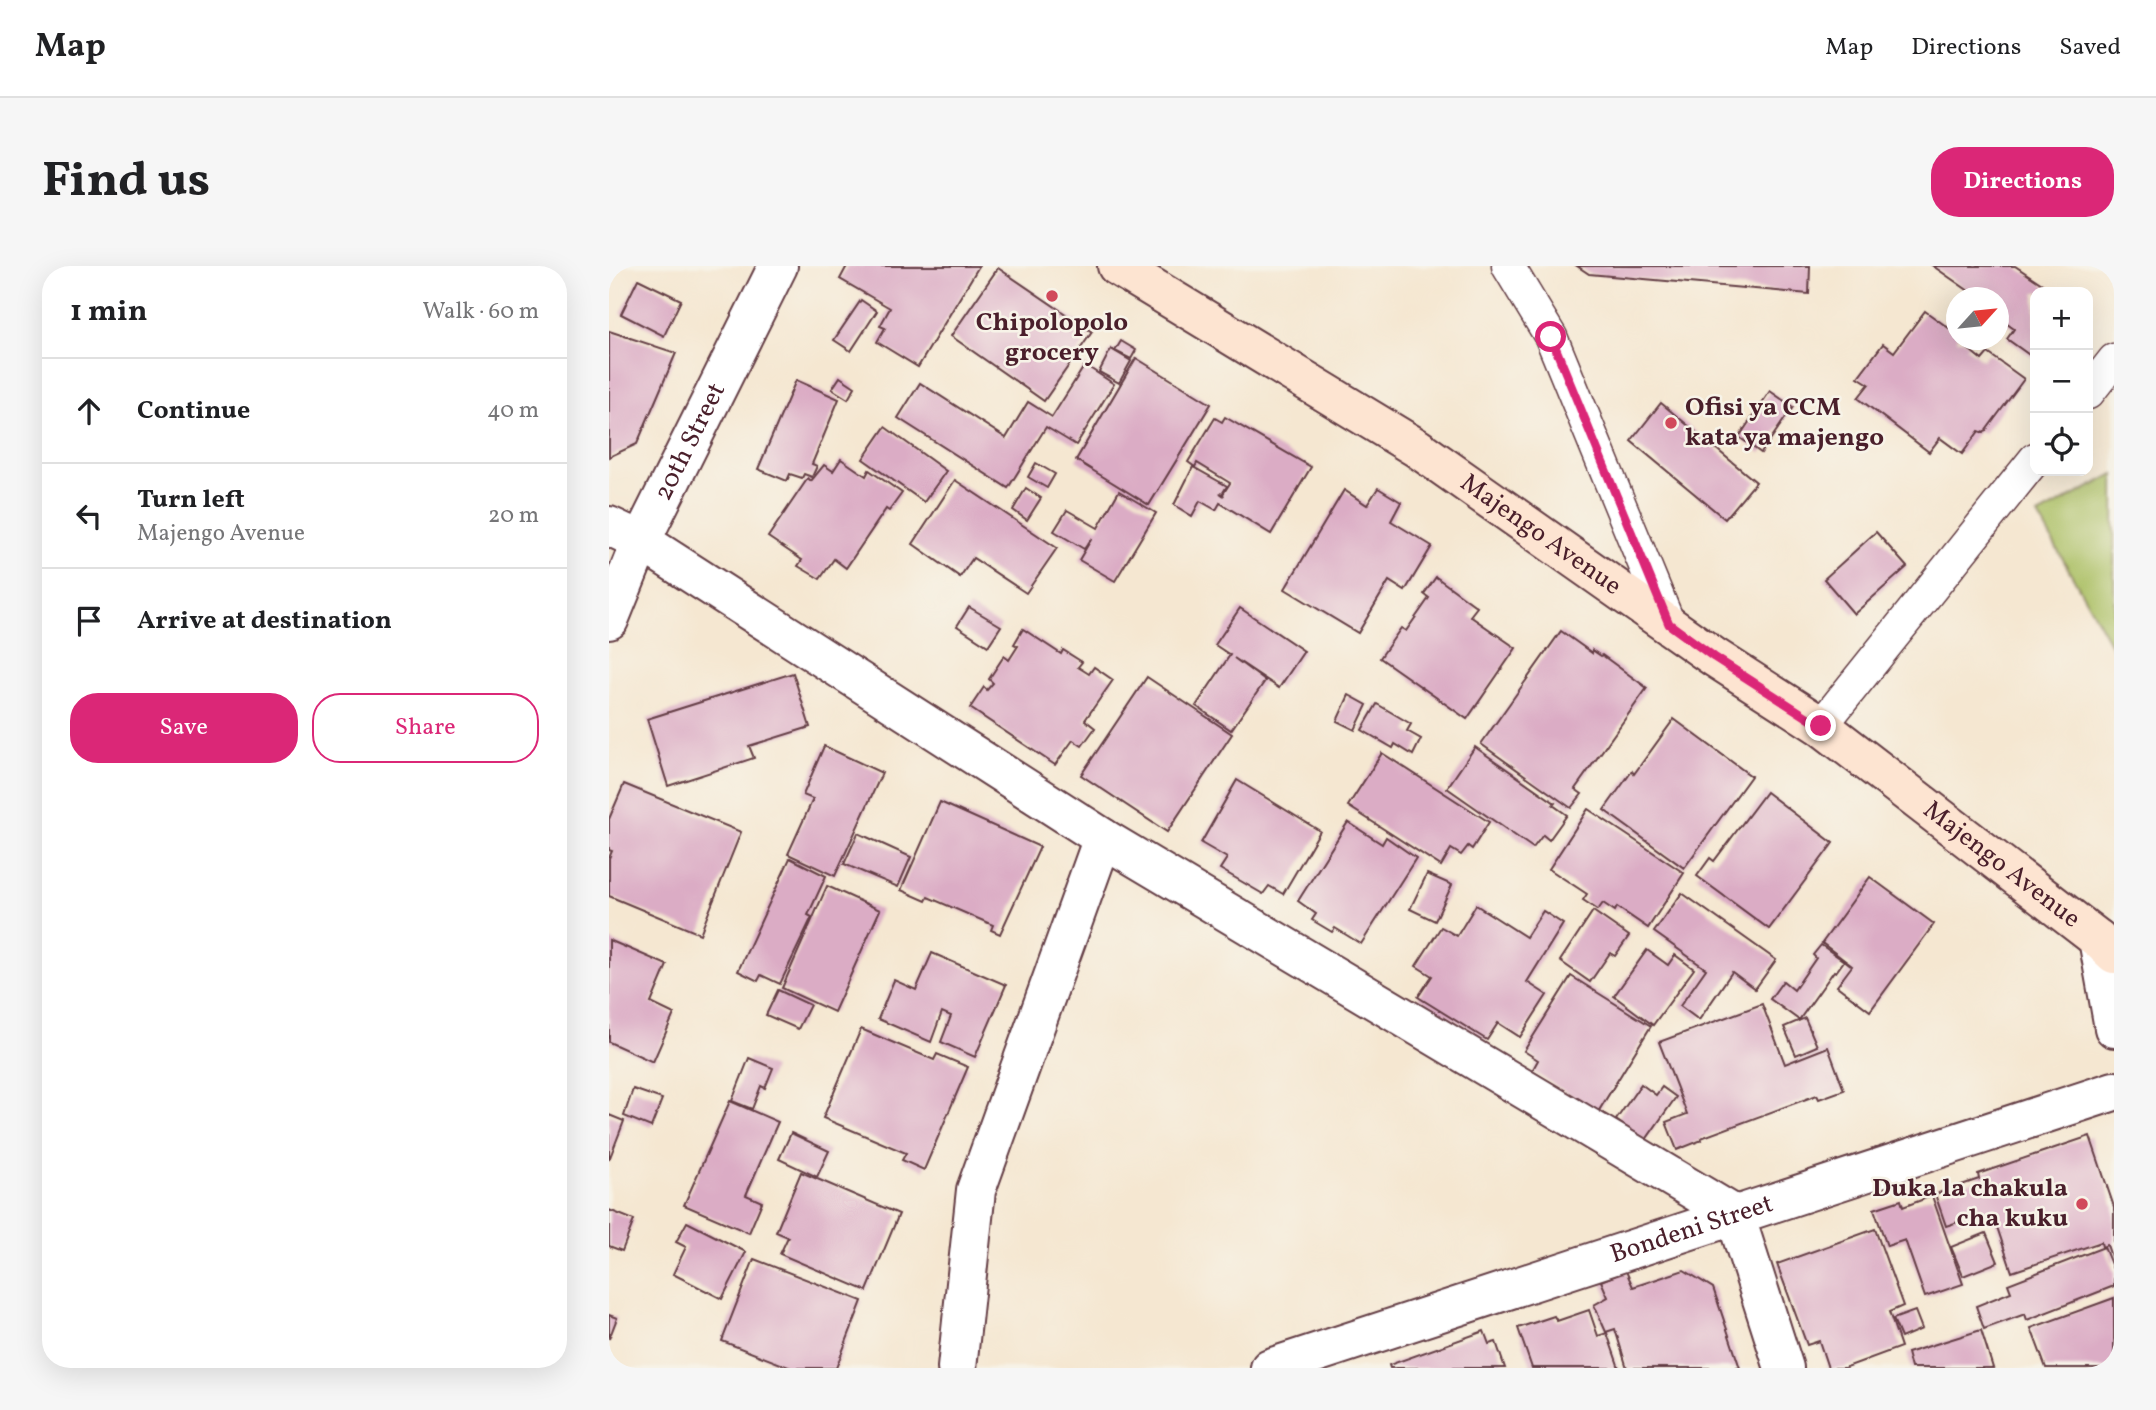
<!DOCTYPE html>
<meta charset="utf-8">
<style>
:root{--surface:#fff;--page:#f6f6f6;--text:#202124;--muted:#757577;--line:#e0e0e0;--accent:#db2777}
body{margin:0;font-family:Vollkorn,serif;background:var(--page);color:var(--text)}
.controls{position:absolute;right:21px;top:21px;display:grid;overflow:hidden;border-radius:14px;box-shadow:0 7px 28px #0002}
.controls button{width:63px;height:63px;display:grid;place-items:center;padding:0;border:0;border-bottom:2px solid var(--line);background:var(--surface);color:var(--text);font:35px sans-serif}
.compass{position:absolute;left:1337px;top:21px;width:63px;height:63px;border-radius:50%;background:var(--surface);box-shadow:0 7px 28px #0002;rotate:63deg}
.stop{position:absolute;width:21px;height:21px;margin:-16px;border:5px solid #db2777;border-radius:50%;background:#fff}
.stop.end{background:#db2777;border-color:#fff;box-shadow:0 2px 7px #0008}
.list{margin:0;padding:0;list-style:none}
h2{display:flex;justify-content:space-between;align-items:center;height:91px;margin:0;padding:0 28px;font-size:30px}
h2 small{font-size:23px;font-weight:400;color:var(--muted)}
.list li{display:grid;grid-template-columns:46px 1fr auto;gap:21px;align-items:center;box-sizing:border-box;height:105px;padding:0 28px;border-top:2px solid var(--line)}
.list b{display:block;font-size:26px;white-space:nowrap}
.list p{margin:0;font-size:23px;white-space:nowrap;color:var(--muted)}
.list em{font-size:23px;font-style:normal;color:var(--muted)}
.actions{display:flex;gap:14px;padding:21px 28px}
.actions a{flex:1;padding:16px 0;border:2px solid var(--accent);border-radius:28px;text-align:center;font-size:24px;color:var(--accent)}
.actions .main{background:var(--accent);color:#fff}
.icon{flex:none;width:38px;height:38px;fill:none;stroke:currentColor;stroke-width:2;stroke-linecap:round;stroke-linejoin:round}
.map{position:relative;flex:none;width:1505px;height:1102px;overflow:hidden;border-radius:28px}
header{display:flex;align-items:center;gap:42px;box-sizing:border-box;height:98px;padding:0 35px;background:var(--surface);border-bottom:2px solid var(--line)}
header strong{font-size:33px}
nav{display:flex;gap:38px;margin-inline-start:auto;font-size:24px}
.intro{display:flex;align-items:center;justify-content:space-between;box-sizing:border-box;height:168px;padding:0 42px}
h1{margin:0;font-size:49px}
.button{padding:18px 32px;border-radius:28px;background:var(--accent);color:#fff;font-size:24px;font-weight:700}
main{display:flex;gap:42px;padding:0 42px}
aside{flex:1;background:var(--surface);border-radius:28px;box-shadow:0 7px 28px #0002}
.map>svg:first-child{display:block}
</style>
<header>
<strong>Map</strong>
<nav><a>Map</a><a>Directions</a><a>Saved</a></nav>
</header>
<div class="intro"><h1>Find us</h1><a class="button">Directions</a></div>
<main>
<aside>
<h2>1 min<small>Walk · 60 m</small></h2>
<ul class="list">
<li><svg class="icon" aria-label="ahead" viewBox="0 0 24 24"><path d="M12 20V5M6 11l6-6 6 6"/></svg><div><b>Continue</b></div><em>40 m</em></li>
<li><svg class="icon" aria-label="left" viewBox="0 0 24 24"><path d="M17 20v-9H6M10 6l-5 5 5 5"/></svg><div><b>Turn left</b><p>Majengo Avenue</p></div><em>20 m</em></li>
<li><svg class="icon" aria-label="arrive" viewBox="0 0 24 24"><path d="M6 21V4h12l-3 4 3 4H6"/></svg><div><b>Arrive at destination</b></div></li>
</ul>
<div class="actions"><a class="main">Save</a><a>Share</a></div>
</aside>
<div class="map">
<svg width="1505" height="1102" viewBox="0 0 1505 1102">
<rect width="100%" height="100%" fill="#f7f3e8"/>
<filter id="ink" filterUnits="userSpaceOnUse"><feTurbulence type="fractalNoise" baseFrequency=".0143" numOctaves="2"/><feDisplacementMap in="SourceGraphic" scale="14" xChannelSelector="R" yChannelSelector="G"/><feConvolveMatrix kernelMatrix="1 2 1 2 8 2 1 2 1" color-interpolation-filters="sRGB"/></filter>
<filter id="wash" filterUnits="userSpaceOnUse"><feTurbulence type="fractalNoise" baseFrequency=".00686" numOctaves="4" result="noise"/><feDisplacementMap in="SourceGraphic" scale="28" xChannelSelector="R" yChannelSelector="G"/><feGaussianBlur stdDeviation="1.57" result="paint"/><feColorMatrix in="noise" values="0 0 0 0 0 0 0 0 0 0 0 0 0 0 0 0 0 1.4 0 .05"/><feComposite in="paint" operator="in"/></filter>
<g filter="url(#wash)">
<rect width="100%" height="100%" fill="#f5e7d1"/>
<path fill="#aabf64" stroke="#7a6f48" stroke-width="2" d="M1505 208V384L1429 249Z"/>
<g id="blocks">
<g fill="#dbacc5">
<path d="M238 0H370L309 101 268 76 276 62 271 60 281 42 231 13Z"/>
<path d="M968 0H1201L1200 28 980 8Z"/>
<path d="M1324 0H1406L1445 26H1426V93L1398 73 1405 63 1390 52V32H1370Z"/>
<path d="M389 2 483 66 435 135 342 70Z"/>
<path d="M29 13 72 34 55 70 12 48Z"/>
<path d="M252 34 268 45 242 85 225 74Z"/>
<path d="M1316 45 1348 68V74H1354L1360 78 1357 81 1373 94 1379 87 1415 113 1375 167 1370 165 1353 188 1331 172 1320 186 1249 132 1260 118 1249 111 1274 78 1285 86Z"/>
<path d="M0 65 67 87 28 178 0 191Z"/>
<path d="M512 75 527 84 522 93 506 85Z"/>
<path d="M502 83 522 95 510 117 490 106Z"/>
<path d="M527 92 602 138 540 239 467 194Z"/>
<path d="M476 99 505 118 467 179 437 161 399 222 289 152 311 117 397 172 419 136 443 151Z"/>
<path d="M231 111 246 121 239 133 223 123Z"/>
<path d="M187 114 230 133 203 198 208 200 203 211 195 208 193 212 181 208 178 215 149 203Z"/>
<path d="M1161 125 1184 141 1152 187 1130 171Z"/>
<path d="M1052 137 1147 216 1116 253 1022 175Z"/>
<path d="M616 151 702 201 662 268 611 237 607 244 591 235 583 250 565 239 584 201 618 220 613 228 611 227 615 230 614 228 621 217 588 197 586 201 579 196 606 152 613 156Z"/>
<path d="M276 161 337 205 315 236 254 193Z"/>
<path d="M232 193 257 210 260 204 293 227 280 245 277 243 237 302 225 293 211 313 189 300 193 294 159 271 199 212 202 215 215 199 224 205Z"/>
<path d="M427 197 446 208 438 222 419 211Z"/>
<path d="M346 214 448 282 417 327 364 292 351 311 304 278Z"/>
<path d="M417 222 432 232 418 254 404 244Z"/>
<path d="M769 222 792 236 782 255 823 280 796 325 780 315 749 367 676 323 735 224 758 239Z"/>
<path d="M510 225 547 247 506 315 470 294 483 272 475 283 445 265 458 244 489 262Z"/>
<path d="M1267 266 1298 301 1245 348 1215 313Z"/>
<path d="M827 311 868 341 861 350 907 382 858 453 771 392 792 362 797 365 820 332 815 328Z"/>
<path d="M360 341 392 360 379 380 348 360Z"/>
<path d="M631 342 695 385 670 422 625 392 656 415 622 464 587 440 621 389 606 379Z"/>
<path d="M414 363 452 388 454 384 473 396 469 401 480 408 485 401 504 414 476 454 486 462 473 480 464 474 446 499 361 442 375 421 378 424 384 417 380 413 395 390 400 394 409 380 405 378Z"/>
<path d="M952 365 983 387V384L992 390 993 389 1038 422 966 523 973 528 962 542 872 478Z"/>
<path d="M184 407 201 461 140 480 145 492 59 520 38 453Z"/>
<path d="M538 411 623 468 558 566 472 509Z"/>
<path d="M740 429 758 439 746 464 728 455Z"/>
<path d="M768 438 802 458 798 465 812 473 804 489 786 478 784 482 753 464Z"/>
<path d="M1065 453 1142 510 1075 602 995 544 1023 505 1025 508Z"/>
<path d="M215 480 273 507 226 610 179 588 204 533 194 529Z"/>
<path d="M866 481 946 537 944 539 958 549 940 574 934 569 924 582 838 522Z"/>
<path d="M773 487 880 556 863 583 859 580 852 589 842 583 832 600 739 540Z"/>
<path d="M628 514 711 565 674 628 660 620 654 628 611 603 618 592 592 577Z"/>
<path d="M15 518 132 566 91 668 0 630V592L3 585 0 584V553Z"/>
<path d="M1157 526 1224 577 1160 663 1088 610 1101 592 1105 595Z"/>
<path d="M331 536 431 581 391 668 382 664 384 659 319 631 317 635 292 624Z"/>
<path d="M979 543 1075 607 1039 662 1008 641 1006 645 994 637 989 644 974 634 978 628 940 603Z"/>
<path d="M739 556 773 578 777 571 807 592 752 678 726 662 723 666 703 654 707 648 689 635Z"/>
<path d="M249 567 302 591 289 621 235 598Z"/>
<path d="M181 592 217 610 199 649 203 651 171 718 152 709 149 715 129 705Z"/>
<path d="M818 608 843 619 826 655 801 643Z"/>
<path d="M1261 611 1325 658 1261 745 1228 720 1243 700 1213 677Z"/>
<path d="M218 620 271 644 225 746 173 722Z"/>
<path d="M1073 627 1167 694 1146 723 1123 706 1090 754 1071 740 1097 703 1045 666Z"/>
<path d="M867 639 917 671 934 645 954 658 918 716 938 729 911 771 889 757 878 774 809 731 823 710 807 700 832 661 848 670Z"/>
<path d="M984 645 1020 670 1006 690 1001 687 981 716 951 695Z"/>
<path d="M0 674 58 699 42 737 65 748 44 796 0 776Z"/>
<path d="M1212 679 1235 695 1227 706 1225 705 1190 754 1161 733 1174 715 1185 724 1207 692 1204 689Z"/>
<path d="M1038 684 1059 699 1066 689 1085 703 1044 759 1005 730Z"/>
<path d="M323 687 397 719 366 791 332 776 342 750 333 746 322 776 269 753 285 714 307 724Z"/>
<path d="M962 710 1042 760 989 846 923 805 929 794 915 785Z"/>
<path d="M169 724 201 739 189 763 157 749Z"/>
<path d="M1153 738 1176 798 1219 781 1235 824 1210 833 1208 829 1092 872 1093 874 1068 884 1057 856 1078 848 1050 776Z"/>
<path d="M1196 752 1208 780 1187 789 1175 761Z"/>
<path d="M252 763 325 794 328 788 359 801 315 904 293 894 297 887 214 852Z"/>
<path d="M140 792 164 802 156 822 152 820 143 843 123 835Z"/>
<path d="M1032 818 1047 829 1053 821 1067 831 1036 875 1007 854Z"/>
<path d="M24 823 53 833 42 861 15 850Z"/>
<path d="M121 835 169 856 137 929 153 936 140 967 75 939Z"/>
<path d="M0 849 15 855 0 894Z"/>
<path d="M182 867 220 885 208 911 170 893Z"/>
<path d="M1481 870 1505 941V999L1498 979 1493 981 1492 976 1403 1006 1385 952 1373 956 1370 949 1337 960 1326 928 1370 913 1369 908Z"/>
<path d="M192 906 290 948 258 1025 171 988 179 971 167 966Z"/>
<path d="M1323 930 1354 1018 1316 1031 1296 974 1278 980 1265 943 1292 934 1294 941Z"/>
<path d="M0 944 25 954 13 985 0 980Z"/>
<path d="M78 956 137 986 113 1033 64 1008 77 981 67 976Z"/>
<path d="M1266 963 1294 1040 1280 1046 1292 1081 1235 1102H1219L1210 1075 1198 1079 1168 998Z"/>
<path d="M1377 967 1389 996 1354 1010 1342 981Z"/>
<path d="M1495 981 1505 1006V1020L1418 1054 1416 1048 1375 1063 1367 1040 1402 1026 1399 1018Z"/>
<path d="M145 993 253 1035 227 1102H182L113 1075Z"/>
<path d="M1075 1004 1104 1022 1131 1102H1018L1006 1063 997 1066 985 1039 999 1031 992 1015 1017 1005 1024 1021Z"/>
<path d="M1505 1032V1102H1437L1422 1062Z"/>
<path d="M980 1044 989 1070 998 1067 1010 1102H923L909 1062 945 1050 948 1055Z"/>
<path d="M1306 1045 1313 1063 1292 1072 1284 1053Z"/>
<path d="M0 1049 8 1052 0 1073Z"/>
<path d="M1372 1064 1384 1102H1302L1298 1087Z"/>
<path d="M875 1065 880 1078 887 1076 896 1102H781L780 1099Z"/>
</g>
</g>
</g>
<g filter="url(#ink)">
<use href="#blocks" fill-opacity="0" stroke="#643d44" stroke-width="2"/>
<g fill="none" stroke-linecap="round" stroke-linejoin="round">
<defs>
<g id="lane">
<path d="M899 0 942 71 1060 358"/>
<path d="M1479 127 1505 94"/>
<path d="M1212 460 1426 193"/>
</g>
<g id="street">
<path d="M0 260 32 275 494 572 1126 949 1175 1102"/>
<path id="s1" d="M0 354 32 275 169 0"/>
<path d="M1489 673 1505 762"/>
<path d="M348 1102 367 924 494 572"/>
<path id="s2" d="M661 1102 1505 825"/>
</g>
<g id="secondary">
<path id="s3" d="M508 0 808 182 1105 391 1212 460 1489 673 1505 688"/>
</g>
</defs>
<use href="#lane" stroke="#643d44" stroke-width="35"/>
<use href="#street" stroke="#643d44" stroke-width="42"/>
<use href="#secondary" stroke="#643d44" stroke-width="42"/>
<use href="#lane" stroke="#fff" stroke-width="32"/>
<use href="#street" stroke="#fff" stroke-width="38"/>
<use href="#secondary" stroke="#fde4d1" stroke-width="38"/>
</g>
</g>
<g fill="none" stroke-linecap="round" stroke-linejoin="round" filter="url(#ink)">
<path stroke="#db2777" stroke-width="9" d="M942 71 1060 358 1105 391 1212 460"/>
</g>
<g fill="#d1495b" stroke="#f7f3e8" stroke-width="2.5">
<circle cx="443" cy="30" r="7"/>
<circle cx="1062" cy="157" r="7"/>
<circle cx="1473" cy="938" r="7"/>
</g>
<g text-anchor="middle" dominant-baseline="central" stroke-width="5" stroke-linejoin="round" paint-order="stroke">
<g font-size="26" font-weight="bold" fill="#4a1f2b" stroke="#f7f3e8">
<text x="443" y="57">Chipolopolo<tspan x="443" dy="30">grocery</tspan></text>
<text x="1076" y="142" text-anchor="start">Ofisi ya CCM<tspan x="1076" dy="30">kata ya majengo</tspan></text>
<text x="1459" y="923" text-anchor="end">Duka la chakula<tspan x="1459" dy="30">cha kuku</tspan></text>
</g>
<g font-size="26" fill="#4a1f2b" stroke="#f7f3e8">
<text stroke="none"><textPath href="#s1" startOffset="196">20th Street</textPath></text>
<text stroke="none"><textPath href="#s3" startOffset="502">Majengo Avenue</textPath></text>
<text stroke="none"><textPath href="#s3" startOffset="1069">Majengo Avenue</textPath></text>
<text stroke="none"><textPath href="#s2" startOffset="444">Bondeni Street</textPath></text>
</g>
</g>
</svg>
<div class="controls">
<button>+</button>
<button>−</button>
<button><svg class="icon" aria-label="locate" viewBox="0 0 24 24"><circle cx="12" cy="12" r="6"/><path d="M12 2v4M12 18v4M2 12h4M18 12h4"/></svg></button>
</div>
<svg class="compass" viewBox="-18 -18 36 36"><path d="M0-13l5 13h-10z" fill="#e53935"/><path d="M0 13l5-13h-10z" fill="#757577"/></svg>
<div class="stop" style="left:942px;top:71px"></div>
<div class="stop end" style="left:1212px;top:460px"></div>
</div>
</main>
